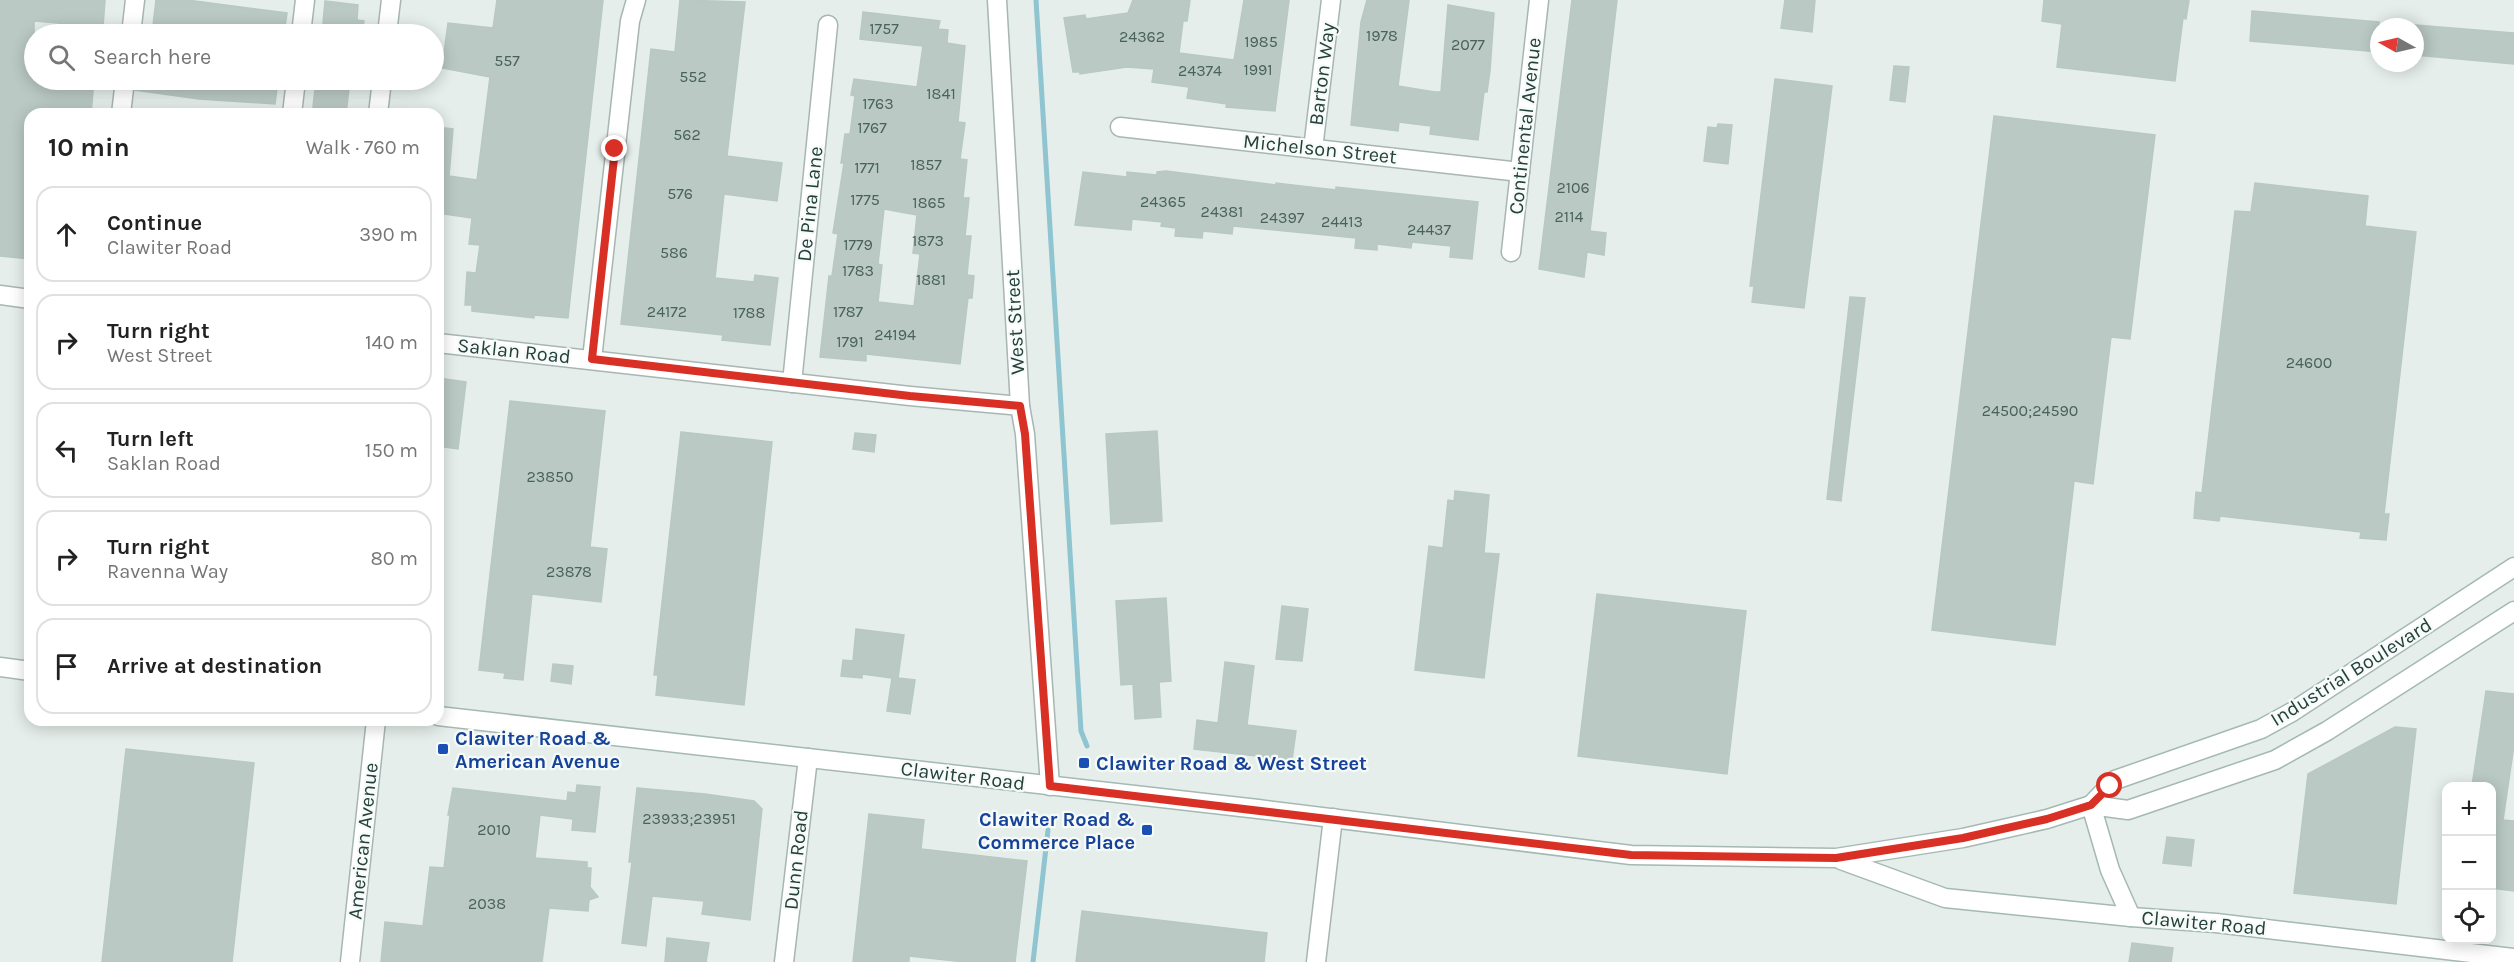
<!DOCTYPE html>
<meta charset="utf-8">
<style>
:root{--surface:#fff;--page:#f6f6f6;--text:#222;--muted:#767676;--line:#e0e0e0}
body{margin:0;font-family:Karla,sans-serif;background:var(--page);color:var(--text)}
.controls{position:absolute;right:18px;bottom:18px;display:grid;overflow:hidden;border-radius:12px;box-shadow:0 3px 15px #0003}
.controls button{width:54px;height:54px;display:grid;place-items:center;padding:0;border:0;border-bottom:2px solid var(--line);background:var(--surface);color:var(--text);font:30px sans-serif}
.compass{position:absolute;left:2370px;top:18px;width:54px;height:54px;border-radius:50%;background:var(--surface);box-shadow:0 3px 15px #0003;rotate:278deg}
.stop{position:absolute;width:18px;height:18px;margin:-14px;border:4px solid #d93025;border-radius:50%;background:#fff}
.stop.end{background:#d93025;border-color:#fff;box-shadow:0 2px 6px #0008}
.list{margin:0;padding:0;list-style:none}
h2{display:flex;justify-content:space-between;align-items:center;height:78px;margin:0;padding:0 24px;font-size:26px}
h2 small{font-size:20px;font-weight:400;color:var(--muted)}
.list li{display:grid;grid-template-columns:39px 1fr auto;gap:18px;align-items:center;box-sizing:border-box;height:96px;margin:0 12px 12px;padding:0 12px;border:2px solid var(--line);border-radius:18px}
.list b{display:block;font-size:22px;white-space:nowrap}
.list p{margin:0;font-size:20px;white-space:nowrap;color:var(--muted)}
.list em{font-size:20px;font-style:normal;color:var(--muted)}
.icon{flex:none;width:33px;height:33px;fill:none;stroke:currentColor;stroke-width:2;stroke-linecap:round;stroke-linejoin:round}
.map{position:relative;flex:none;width:2514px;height:962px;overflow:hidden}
.search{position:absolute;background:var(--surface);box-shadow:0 3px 15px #0003;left:24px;top:24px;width:420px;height:66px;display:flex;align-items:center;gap:15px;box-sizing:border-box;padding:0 21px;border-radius:33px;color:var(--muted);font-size:22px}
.panel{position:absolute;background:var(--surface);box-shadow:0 3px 15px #0003;left:24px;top:108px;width:420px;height:618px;border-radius:18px}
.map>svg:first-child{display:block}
</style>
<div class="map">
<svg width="2514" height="962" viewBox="0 0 2514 962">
<rect width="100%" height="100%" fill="#e5eeea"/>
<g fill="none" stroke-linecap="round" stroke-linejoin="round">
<g stroke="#8fc4d1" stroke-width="5">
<path d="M1036 0 1081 731 1087 746"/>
<path d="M1033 962 1048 830"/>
</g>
</g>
<g fill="#bac9c4" stroke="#b8c8c2" stroke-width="1.5" fill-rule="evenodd">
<path d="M0 0H105L103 27 34 21V80H94L91 114H30V259L0 256Z"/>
<path d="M156 0H187L287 13 284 34H152Z"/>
<path d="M497 0H603L568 318 534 315V318L472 311V305H465L467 272 476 273 480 245 469 244 472 218 438 213V127L453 129 449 176 477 180 490 77 442 68 448 23 493 28Z"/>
<path d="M680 0 745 2 727 156 782 163 777 201 724 194 715 278 754 282 755 275 778 278 770 345 722 340 723 335 621 324 651 49 675 52Z"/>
<path d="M1133 0H1190L1187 21H1183L1179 53 1234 60 1244 0H1289L1275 111 1226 107 1227 104 1187 98 1189 87 1152 82 1154 69 1127 67 1080 74V72H1073L1064 18 1085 15 1086 19 1128 13Z"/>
<path d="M1367 0H1409L1398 86 1435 92H1441L1448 5 1494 13 1490 71 1487 92H1484L1478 140 1430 134 1431 126 1399 122 1398 131 1351 125 1361 22Z"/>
<path d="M1572 0H1617L1590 231 1606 233 1604 255 1587 252 1584 277 1539 269Z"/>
<path d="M1785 0H1815L1812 32 1781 28Z"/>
<path d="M2044 0H2189L2186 19 2183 18 2175 81 2057 67 2062 24 2042 21Z"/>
<path d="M325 1 358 5 357 20 364 21 362 34H328L329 24 323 23Z"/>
<path d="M2252 11 2379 22V52L2250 41Z"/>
<path d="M863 12 940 21 938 29 948 30 947 43 965 46 958 122 965 123 960 159 967 160 963 198H969L965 236H971L967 275 974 276 972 298H968L960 364 866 354V361L820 357 829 276H832L838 234 833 233 844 163H841L845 134H850L855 96 851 95 854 79 917 87 923 46 860 39ZM884 209 917 215 913 253 920 254 914 306 878 302 882 265 878 264Z"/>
<path d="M2415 25 2514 33V64L2415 55Z"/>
<path d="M1894 66 1909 67 1905 102 1890 100Z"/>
<path d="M1775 79 1832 86 1804 308 1752 302 1754 286H1750Z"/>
<path d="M136 80H278L275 104 199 99 135 90Z"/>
<path d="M316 80H350L346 114H319L320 108 313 107Z"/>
<path d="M1994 116 2155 135 2130 339 2111 337 2093 484 2074 481 2055 645 1932 630Z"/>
<path d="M1718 124 1732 125 1728 164 1704 161 1708 127 1717 128Z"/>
<path d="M1166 171 1276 185V183L1336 190V187L1478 202 1472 259 1450 257 1451 246 1412 242 1411 248 1377 244V250L1355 248 1356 238 1233 226 1232 234 1203 231 1202 238 1175 236 1176 228 1161 226 1162 222 1132 219 1131 230 1075 225 1083 172 1127 177V172L1157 175V172Z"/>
<path d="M2255 183 2368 196 2365 226 2416 232 2384 514H2389L2386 540 2360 538 2361 532 2220 516 2219 521 2194 518 2196 492 2202 493 2235 211 2251 212Z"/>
<path d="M1850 297 1865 298 1841 501 1827 499Z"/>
<path d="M438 378 466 382 458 449 438 446Z"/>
<path d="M510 401 605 411 590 547 607 549 601 602 532 594 523 680 504 678 505 673 479 670Z"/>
<path d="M1157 431 1162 521 1111 524 1106 434Z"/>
<path d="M681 432 772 442 744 705 656 695 658 675H654Z"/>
<path d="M855 433 876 435 874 452 853 449Z"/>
<path d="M1455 491 1489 495 1484 553 1499 554 1484 678 1415 670 1429 546 1443 548 1448 500 1454 501Z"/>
<path d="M1597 594 1746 611 1727 774 1578 756Z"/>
<path d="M1166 598 1171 681 1159 682 1161 717 1135 719 1133 684 1121 685 1116 601Z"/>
<path d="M1282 606 1308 609 1302 661 1276 659Z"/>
<path d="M856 629 904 635 898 678 915 680 910 714 887 711 892 678 862 674V678L841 676 843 660 853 661Z"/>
<path d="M1225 662 1254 666 1247 725 1296 731 1292 760 1194 749 1197 720 1218 723Z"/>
<path d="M553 664 573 666 571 684 551 681Z"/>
<path d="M2486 691 2514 694V745L2503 820 2514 821V891L2492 888V786H2472Z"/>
<path d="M2395 727 2416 729 2396 904 2294 893 2308 774Z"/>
<path d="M126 749 254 763 232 962H102Z"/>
<path d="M577 785 600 787 595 832 572 830 573 819 540 815 535 858 587 862V868H591L590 887 598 897 589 900 588 911 549 908 542 962H381L385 922 423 926 430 867 444 868 450 815H448L453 788 567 801 568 792 576 793Z"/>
<path d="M637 788 705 794 754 801 762 809 750 920 702 914 704 901 652 896 646 946 622 943 632 862H629Z"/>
<path d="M869 814 924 820 921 849 1027 861 1015 962H965L909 956V962H853Z"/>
<path d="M2167 837 2194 840 2191 866 2163 863Z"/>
<path d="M1082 911 1267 933 1264 962H1076Z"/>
<path d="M667 938 709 943 706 962H665Z"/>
<path d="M2132 943 2173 948 2171 962H2129Z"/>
</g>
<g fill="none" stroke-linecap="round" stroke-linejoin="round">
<defs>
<g id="street">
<path d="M997 0 1020 406 1025 434 1050 786"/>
<path d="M131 34 135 0"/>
<path d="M301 34 305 0"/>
<path d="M387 34 391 0"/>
<path d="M121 114 125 80"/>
<path d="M292 114 296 80"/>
<path d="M378 114 382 80"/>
<path d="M1120 127 1520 172"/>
<path d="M1313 149 1331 0"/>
<path d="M1511 252 1539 0"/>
<path d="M0 295 30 299"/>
<path d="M438 343 910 396 1020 406"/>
<path d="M592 359 630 21 636 0"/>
<path d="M792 383 828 25"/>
<path d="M350 962 376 720"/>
<path d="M784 962 808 758"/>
<path d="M1316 962 1333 818"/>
</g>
<g id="secondary">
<path d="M0 667 30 671"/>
<path d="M438 716 1258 809 1631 855 1836 858 1963 838 2047 819 2091 805 2128 810 2275 760 2327 731 2514 611"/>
<path d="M2091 805 2110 870 2131 917 2216 923 2514 958"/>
<path d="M2091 805 2115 780 2261 729 2292 712 2514 567"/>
<path d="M1841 860 1945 898 2131 917"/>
</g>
</defs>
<use href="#street" stroke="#a7b6b2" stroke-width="21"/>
<use href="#secondary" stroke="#a4b9b3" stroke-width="21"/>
<use href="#street" stroke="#fff" stroke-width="18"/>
<use href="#secondary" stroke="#fff" stroke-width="18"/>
</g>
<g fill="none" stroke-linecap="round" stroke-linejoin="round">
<path stroke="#d93025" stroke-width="8" d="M615 149 592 359 910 396 1020 406 1025 434 1050 786 1631 855 1836 858 1963 838 2047 819 2091 805 2110 786"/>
</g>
<g fill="#1a4fb4" stroke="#f6faf8" stroke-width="2">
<rect x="437" y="743" width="12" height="12" rx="3"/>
<rect x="1078" y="757" width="12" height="12" rx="3"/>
<rect x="1141" y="824" width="12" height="12" rx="3"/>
</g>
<g text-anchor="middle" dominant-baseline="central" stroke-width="4.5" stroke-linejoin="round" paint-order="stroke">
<g font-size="16" fill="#4a625c">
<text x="884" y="28">1757</text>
<text x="1382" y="35">1978</text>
<text x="1142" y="36">24362</text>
<text x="1261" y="41">1985</text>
<text x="1468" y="44">2077</text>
<text x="507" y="60">557</text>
<text x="1258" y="69">1991</text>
<text x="1200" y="70">24374</text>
<text x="693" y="76">552</text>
<text x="941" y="93">1841</text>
<text x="878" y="103">1763</text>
<text x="872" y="127">1767</text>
<text x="687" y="134">562</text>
<text x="926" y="164">1857</text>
<text x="867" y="167">1771</text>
<text x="1573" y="187">2106</text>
<text x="680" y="193">576</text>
<text x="865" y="199">1775</text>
<text x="1163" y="201">24365</text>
<text x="929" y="202">1865</text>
<text x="1222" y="211">24381</text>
<text x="1569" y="216">2114</text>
<text x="1282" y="217">24397</text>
<text x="1342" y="221">24413</text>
<text x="1429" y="229">24437</text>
<text x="928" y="240">1873</text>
<text x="858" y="244">1779</text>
<text x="674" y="252">586</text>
<text x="858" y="270">1783</text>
<text x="931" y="279">1881</text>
<text x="667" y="311">24172</text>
<text x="848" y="311">1787</text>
<text x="749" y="312">1788</text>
<text x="895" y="334">24194</text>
<text x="850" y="341">1791</text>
<text x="2309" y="362">24600</text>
<text x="2030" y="410">24500;24590</text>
<text x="550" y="476">23850</text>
<text x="569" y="571">23878</text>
<text x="689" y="818">23933;23951</text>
<text x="494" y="829">2010</text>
<text x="487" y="903">2038</text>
</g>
<g font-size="20" fill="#24403a" stroke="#f6faf8">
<text transform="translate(1322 74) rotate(-83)">Barton Way</text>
<text transform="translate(1525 126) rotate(-84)">Continental Avenue</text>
<text transform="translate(1320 149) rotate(6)">Michelson Street</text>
<text transform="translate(810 204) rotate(-84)">De Pina Lane</text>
<text transform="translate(1015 322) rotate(-93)">West Street</text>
<text transform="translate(514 351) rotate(6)">Saklan Road</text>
<text transform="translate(2351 672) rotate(-32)">Industrial Boulevard</text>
<text transform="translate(963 776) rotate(7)">Clawiter Road</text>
<text transform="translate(363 841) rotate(-84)">American Avenue</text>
<text transform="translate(796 860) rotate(-84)">Dunn Road</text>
<text transform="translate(2204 923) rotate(5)">Clawiter Road</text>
</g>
<g font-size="20" font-weight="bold" fill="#164399" stroke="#f6faf8" text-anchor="start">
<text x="455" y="738">Clawiter Road &amp;<tspan x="455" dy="23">American Avenue</tspan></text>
<text x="1096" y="763">Clawiter Road &amp; West Street</text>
<text x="1135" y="819" text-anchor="end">Clawiter Road &amp;<tspan x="1135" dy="23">Commerce Place</tspan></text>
</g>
</g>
</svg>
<div class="controls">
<button>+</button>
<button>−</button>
<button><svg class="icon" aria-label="locate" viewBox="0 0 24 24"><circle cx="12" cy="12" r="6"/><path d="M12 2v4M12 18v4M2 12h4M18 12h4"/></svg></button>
</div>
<svg class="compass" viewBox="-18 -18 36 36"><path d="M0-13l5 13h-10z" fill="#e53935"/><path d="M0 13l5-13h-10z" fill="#767676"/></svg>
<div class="stop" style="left:2110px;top:786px"></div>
<div class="stop end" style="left:615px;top:149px"></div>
<div class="search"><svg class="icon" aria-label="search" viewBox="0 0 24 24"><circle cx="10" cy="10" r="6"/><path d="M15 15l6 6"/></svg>Search here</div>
<section class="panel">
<h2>10 min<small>Walk · 760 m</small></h2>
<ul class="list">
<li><svg class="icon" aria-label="ahead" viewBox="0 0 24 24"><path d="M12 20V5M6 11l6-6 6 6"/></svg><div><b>Continue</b><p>Clawiter Road</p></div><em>390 m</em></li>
<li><svg class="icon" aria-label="right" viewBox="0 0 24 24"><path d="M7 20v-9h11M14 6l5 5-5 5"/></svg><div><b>Turn right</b><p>West Street</p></div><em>140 m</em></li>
<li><svg class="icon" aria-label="left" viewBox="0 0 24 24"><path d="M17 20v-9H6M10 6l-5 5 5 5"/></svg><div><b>Turn left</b><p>Saklan Road</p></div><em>150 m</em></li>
<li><svg class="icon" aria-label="right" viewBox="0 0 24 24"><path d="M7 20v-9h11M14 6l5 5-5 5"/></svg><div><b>Turn right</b><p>Ravenna Way</p></div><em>80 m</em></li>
<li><svg class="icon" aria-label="arrive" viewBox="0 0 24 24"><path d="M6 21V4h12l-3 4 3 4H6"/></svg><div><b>Arrive at destination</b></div></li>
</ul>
</section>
</div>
